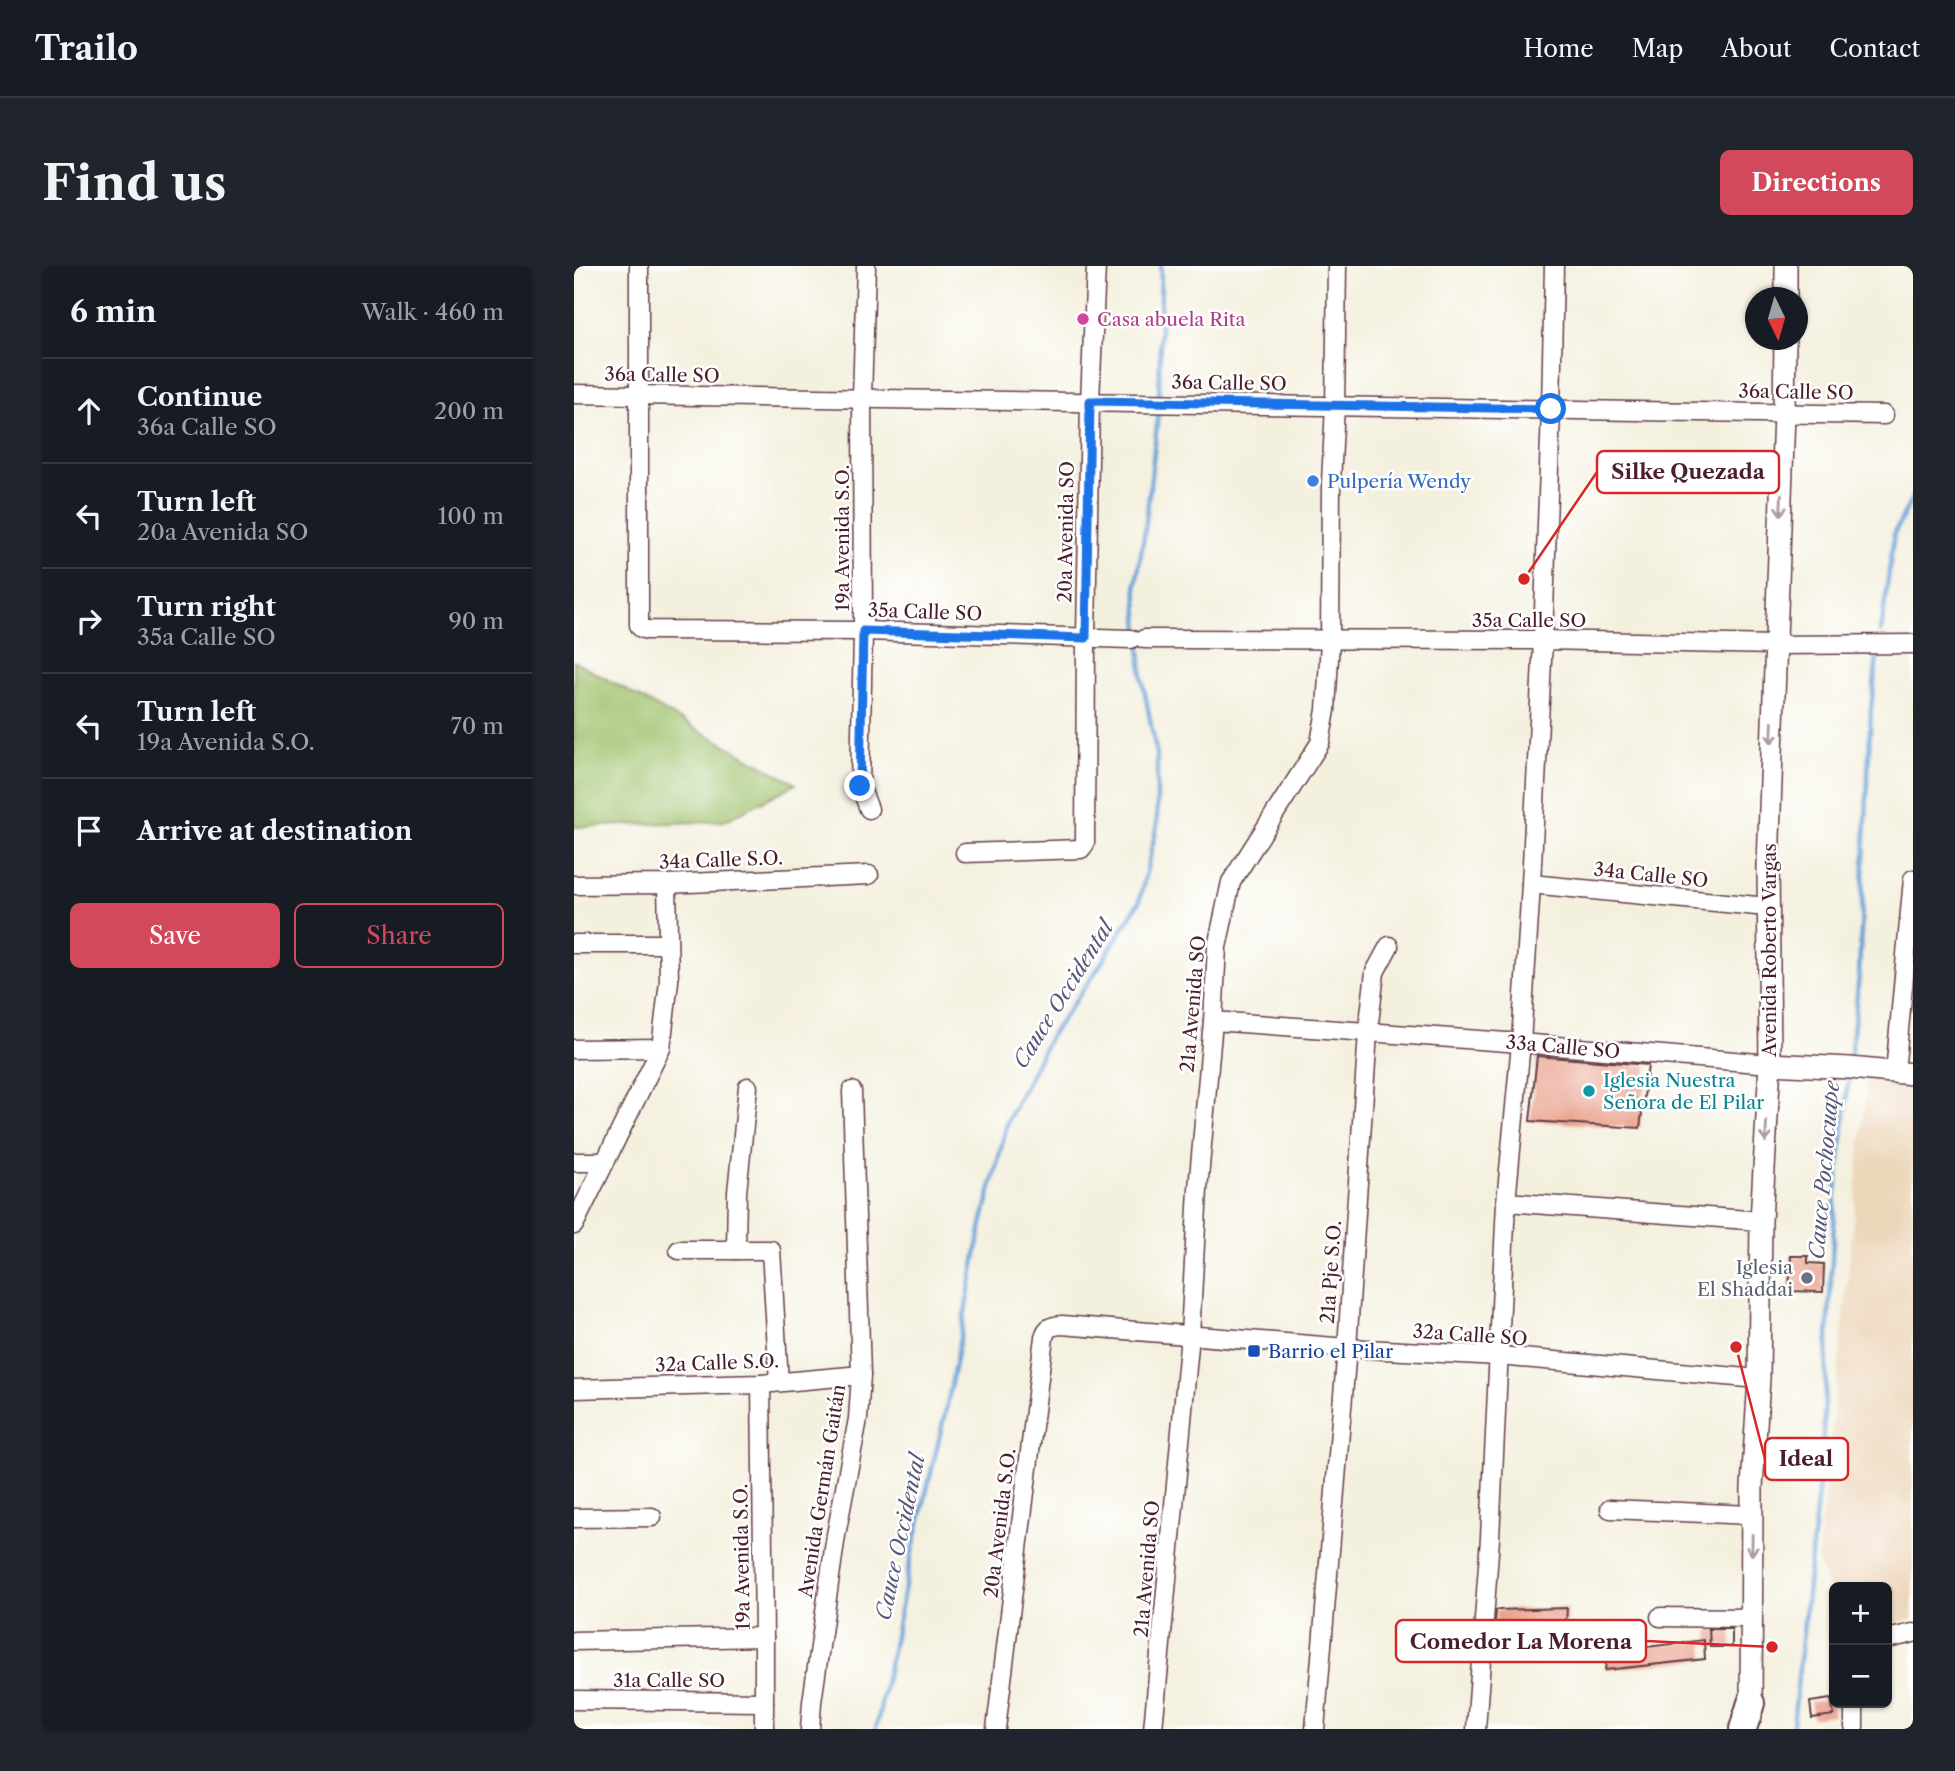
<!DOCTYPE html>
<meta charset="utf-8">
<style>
:root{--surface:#171b24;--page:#20242c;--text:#f1f3f6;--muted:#9ea1a6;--line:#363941;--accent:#d1495b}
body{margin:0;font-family:"Libre Caslon Text",serif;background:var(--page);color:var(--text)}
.controls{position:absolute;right:21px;bottom:21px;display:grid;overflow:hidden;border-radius:10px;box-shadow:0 2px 5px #0004}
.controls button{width:63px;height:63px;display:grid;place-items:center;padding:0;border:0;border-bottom:2px solid var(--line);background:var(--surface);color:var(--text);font:35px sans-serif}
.compass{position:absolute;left:1171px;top:21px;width:63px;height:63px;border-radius:50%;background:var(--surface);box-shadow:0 2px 5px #0004;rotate:175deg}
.stop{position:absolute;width:21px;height:21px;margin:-16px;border:5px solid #1a73e8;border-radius:50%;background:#fff}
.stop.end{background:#1a73e8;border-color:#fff;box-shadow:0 2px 7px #0008}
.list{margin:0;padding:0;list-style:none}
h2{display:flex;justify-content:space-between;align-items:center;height:91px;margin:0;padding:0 28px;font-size:30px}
h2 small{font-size:23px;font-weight:400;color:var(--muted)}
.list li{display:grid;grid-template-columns:46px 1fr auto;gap:21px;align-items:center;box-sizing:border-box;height:105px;padding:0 28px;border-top:2px solid var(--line)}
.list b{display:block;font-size:26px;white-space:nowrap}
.list p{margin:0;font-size:23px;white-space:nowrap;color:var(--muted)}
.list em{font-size:23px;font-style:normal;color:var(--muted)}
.actions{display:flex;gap:14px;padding:21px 28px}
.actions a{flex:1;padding:16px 0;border:2px solid var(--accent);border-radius:10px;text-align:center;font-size:24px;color:var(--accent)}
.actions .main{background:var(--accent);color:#fff}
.icon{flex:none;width:38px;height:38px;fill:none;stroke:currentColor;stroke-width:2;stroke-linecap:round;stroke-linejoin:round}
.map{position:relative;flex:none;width:1339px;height:1463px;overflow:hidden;border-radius:10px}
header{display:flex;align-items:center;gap:42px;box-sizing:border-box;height:98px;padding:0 35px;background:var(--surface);border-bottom:2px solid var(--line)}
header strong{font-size:33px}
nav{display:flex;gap:38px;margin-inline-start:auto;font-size:24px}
.intro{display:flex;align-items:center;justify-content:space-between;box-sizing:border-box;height:168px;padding:0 42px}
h1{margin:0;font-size:49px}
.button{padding:18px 32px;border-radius:10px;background:var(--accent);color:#fff;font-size:24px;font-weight:700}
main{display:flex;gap:42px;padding:0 42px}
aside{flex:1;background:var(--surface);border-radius:10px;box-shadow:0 2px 5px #0004}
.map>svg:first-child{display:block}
</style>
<header>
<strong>Trailo</strong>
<nav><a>Home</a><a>Map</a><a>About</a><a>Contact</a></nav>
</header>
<div class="intro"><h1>Find us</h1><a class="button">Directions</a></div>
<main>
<aside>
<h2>6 min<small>Walk · 460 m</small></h2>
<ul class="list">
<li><svg class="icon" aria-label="ahead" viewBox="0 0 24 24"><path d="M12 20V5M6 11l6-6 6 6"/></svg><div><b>Continue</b><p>36a Calle SO</p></div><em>200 m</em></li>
<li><svg class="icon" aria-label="left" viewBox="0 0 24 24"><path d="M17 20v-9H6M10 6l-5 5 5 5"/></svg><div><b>Turn left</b><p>20a Avenida SO</p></div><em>100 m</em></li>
<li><svg class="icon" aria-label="right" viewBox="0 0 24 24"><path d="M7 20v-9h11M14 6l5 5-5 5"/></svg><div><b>Turn right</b><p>35a Calle SO</p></div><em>90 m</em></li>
<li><svg class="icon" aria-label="left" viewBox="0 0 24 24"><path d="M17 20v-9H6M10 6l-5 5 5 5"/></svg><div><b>Turn left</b><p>19a Avenida S.O.</p></div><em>70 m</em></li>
<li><svg class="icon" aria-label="arrive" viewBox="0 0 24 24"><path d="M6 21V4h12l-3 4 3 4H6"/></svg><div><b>Arrive at destination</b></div></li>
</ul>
<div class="actions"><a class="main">Save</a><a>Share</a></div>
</aside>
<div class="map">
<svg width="1339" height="1463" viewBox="0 0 1339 1463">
<rect width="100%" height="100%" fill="#fff"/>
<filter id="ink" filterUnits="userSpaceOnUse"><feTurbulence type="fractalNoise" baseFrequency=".0143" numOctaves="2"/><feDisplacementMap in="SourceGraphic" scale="14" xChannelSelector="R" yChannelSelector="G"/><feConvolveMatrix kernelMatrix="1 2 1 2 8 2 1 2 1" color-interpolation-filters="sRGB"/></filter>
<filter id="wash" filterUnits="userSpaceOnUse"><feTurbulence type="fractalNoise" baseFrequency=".00686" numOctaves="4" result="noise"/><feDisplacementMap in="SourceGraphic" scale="28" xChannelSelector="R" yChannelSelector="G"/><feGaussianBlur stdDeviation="1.57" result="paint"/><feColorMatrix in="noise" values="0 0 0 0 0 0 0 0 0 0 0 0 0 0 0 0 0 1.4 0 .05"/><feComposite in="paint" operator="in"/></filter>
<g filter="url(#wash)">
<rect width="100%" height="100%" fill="#f4f0de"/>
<path fill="#edd7bb" d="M1293 813 1339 819V1353L1313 1359V1321H1260V1337L1243 1293 1267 1080Z"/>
<path fill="#9ec16a" stroke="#74704a" stroke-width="2" d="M0 395 222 518 150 555 0 561Z"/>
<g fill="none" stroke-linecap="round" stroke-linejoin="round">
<g stroke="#68a0d6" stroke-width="4.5">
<path d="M585 132 587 0"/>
<path d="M1307 366 1320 268 1339 230"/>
<path d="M1276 796 1285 709 1297 442 1303 392"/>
<path d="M1219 1459 1248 1189 1261 935 1275 809"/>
<path d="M302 1463 337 1291 373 1139 408 958 434 854 475 772 523 704 565 636 583 560V490L568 412 562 318 571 264 585 141"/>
</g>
</g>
<g id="blocks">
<g fill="#e89882">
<path d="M963 790 1074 799 1066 862 956 855Z"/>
<path d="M1217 990H1234V997L1250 998 1249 1026 1215 1025Z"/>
<path d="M993 1342 990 1388 919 1387 922 1344Z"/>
<path d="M1135 1363H1158V1381H1136Z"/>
<path d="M1130 1374 1131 1393 1031 1404 1033 1389 1047 1390 1048 1384Z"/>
<path d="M1257 1433 1260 1449 1238 1452 1236 1436Z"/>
</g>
</g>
</g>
<g filter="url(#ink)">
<use href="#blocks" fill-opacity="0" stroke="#643e46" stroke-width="2"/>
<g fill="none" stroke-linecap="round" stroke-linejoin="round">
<defs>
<g id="minor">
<path d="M65 0V359L67 362 73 364 289 365 557 373"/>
<path d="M292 0 288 132 289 365 286 520 295 543"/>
<path d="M0 128 1310 149"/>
<path d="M570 373 969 374 1201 379 1339 378"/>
<path d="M391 587 507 583 511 578 512 372 516 135 522 0"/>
<path d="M957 618 1193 641"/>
<path d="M0 619 93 618 295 609"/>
<path d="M0 678H94"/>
<path d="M639 755 947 777 1196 798"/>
<path d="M0 783 87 782"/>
<path d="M1321 807 1339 613"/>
<path d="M0 896H30"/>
<path d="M932 936 1187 955"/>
<path d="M0 959 87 782 95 715 93 618"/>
<path d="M105 984H197L205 1116"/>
<path d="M162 984 163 926 174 821"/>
<path d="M187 1118 190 1371V1463"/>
<path d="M0 1123 187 1118 287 1109"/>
<path d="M1036 1243 1178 1249"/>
<path d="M0 1252 78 1251"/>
<path d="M1086 1351 1171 1352"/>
<path d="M1313 1373 1339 1367"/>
<path d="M0 1375 190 1371"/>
<path d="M0 1434 190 1436"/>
<path d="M1280 1461V1437"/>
<path d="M236 1463 238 1436 262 1269 284 1153 287 1109 278 825"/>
<path d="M422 1463 470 1071C473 1061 477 1060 488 1059L773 1082 925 1090 1185 1113"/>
<path d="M579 1463 616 1069 624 923 639 755 643 681 657 616 746 477 752 444 756 375 757 216 761 140 763 0"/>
<path d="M741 1463 773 1082 794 766 801 706 815 680"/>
<path d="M902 1463 916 1272 932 936 947 777 957 618 969 374 977 143 980 0"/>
</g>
<g id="tertiary">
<path d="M1212 32V0"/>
<path d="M1196 798 1276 802 1339 808"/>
<path d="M1177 1450 1178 1221 1185 1113 1187 955 1196 798 1194 600 1210 147 1211 74"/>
</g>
<path id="primary" d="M1169 1463 1177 1437"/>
</defs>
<use href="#minor" stroke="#643e46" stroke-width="21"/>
<use href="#tertiary" stroke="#643e46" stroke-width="24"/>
<use href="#primary" stroke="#643e46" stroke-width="30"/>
<use href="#minor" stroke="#fff" stroke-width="18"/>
<use href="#tertiary" stroke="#fff" stroke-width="21"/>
<use href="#primary" stroke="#fff" stroke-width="26"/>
</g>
<defs><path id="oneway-shaft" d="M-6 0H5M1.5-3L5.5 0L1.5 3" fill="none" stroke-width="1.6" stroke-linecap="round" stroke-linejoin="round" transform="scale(1.75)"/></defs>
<g stroke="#ae9aa0">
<use href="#oneway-shaft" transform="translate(1207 239) rotate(92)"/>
<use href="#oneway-shaft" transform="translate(1198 467) rotate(92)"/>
<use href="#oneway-shaft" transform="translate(1192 866) rotate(93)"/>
<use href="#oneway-shaft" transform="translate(1178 1279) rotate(91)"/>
</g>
</g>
<g fill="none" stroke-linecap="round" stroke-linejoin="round" filter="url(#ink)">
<path stroke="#1a73e8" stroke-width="9" d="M286 520 289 365 512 372 516 135 977 143"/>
</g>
<circle fill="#d1479c" stroke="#fff" stroke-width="2.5" cx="509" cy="53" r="7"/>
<circle fill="#3f7fe0" stroke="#fff" stroke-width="2.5" cx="739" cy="215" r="7"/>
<circle fill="#0f9aa8" stroke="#fff" stroke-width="2.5" cx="1015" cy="825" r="7"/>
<circle fill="#6b7280" stroke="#fff" stroke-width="2.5" cx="1233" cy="1012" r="7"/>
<rect fill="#1a4fb4" stroke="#fff" stroke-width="2.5" x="673" y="1078" width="14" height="14" rx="3.5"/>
<g text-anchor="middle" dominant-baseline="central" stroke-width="5" stroke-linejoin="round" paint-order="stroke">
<g font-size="19" fill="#b23c85" stroke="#fff" text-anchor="start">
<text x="523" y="53">Casa abuela Rita</text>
</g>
<g font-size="19" fill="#4a1f2b" stroke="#fff">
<text transform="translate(88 109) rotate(1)">36a Calle SO</text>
<text transform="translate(655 117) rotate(1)">36a Calle SO</text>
<text transform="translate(1222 126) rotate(1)">36a Calle SO</text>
<text transform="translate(492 266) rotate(-89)">20a Avenida SO</text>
<text transform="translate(268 272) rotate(-90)">19a Avenida S.O.</text>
<text transform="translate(351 346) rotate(2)">35a Calle SO</text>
<text x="955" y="354">35a Calle SO</text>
<text transform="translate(147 594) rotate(-2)">34a Calle S.O.</text>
<text transform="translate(1077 609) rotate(6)">34a Calle SO</text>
<text transform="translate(1195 684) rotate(-90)">Avenida Roberto Vargas</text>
<text transform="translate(619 738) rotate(-85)">21a Avenida SO</text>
<text transform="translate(989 781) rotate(5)">33a Calle SO</text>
<text transform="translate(757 1006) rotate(-86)">21a Pje S.O.</text>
<text transform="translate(896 1069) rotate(4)">32a Calle SO</text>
<text transform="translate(143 1097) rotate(-2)">32a Calle S.O.</text>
<text transform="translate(248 1225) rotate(-81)">Avenida Germán Gaitán</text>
<text transform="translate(426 1257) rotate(-83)">20a Avenida S.O.</text>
<text transform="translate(168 1291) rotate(-91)">19a Avenida S.O.</text>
<text transform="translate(573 1303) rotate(-85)">21a Avenida SO</text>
<text x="95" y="1414">31a Calle SO</text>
</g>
<g font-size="19" fill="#366cbe" stroke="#fff" text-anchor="start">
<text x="753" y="215">Pulpería Wendy</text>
</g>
<g font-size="19" fill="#0d838f" stroke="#fff" text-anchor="start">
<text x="1029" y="814">Iglesia Nuestra<tspan x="1029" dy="22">Señora de El Pilar</tspan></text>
</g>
<g font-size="19" fill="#5b616d" stroke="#fff" text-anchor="end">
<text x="1219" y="1001">Iglesia<tspan x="1219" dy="22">El Shaddai</tspan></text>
</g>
<g font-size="19" fill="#164399" stroke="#fff" text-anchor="start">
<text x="694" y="1085">Barrio el Pilar</text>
</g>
<g font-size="21" font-style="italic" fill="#585978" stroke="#fff">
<text transform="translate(489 728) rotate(-58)">Cauce Occidental</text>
<text transform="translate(1250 904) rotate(-85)">Cauce Pochocuape</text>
<text transform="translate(326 1271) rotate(-78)">Cauce Occidental</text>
</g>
</g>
<path fill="none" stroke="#d62828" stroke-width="2.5" d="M950 313L1023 206M1162 1081L1191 1193M1198 1381L1072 1375"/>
<g fill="#d62828" stroke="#fff" stroke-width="2.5">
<circle cx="950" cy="313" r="7"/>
<circle cx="1162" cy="1081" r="7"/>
<circle cx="1198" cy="1381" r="7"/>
</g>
<g fill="#fff" stroke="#d62828" stroke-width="2.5">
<rect x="1023" y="185" width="182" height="42" rx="7"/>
<rect x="1191" y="1172" width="83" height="42" rx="7"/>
<rect x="822" y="1354" width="250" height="42" rx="7"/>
</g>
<g font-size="21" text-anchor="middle" font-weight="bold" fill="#4a1f2b">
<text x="1114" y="213">Silke Quezada</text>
<text x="1232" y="1200">Ideal</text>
<text x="947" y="1383">Comedor La Morena</text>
</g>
</svg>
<div class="controls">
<button>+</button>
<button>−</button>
</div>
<svg class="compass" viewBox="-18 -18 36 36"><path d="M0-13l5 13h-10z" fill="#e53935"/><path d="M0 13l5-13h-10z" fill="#9ea1a6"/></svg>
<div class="stop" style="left:977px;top:143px"></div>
<div class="stop end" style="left:286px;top:520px"></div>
</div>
</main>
